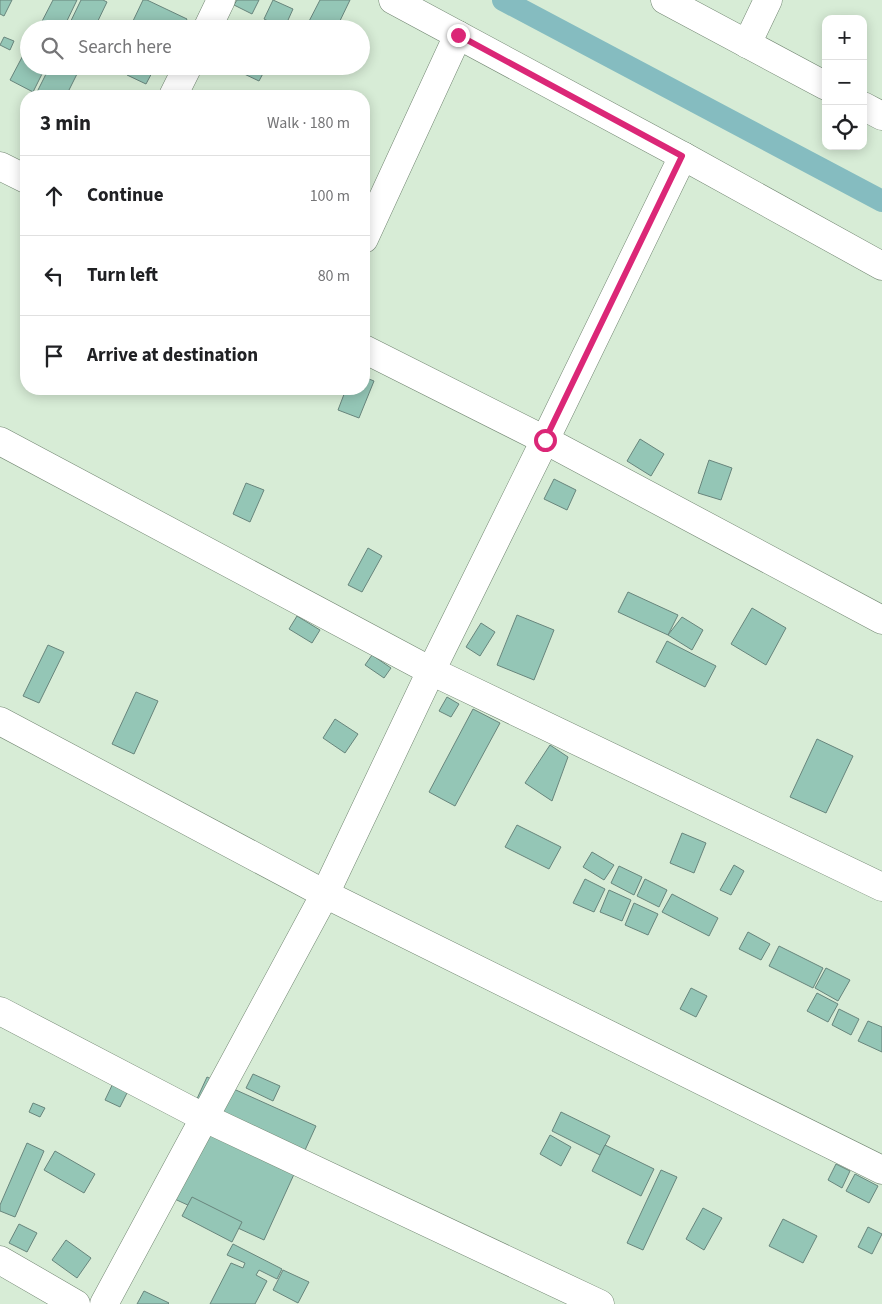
<!DOCTYPE html>
<meta charset="utf-8">
<style>
:root{--surface:#fff;--page:#f2f2f2;--text:#202124;--muted:#757577;--line:#e0e0e0}
body{margin:0;font-family:"Source Sans 3",sans-serif;background:var(--page);color:var(--text)}
.controls{position:absolute;right:15px;top:15px;display:grid;overflow:hidden;border-radius:10px;box-shadow:0 2px 12px #0003}
.controls button{width:45px;height:45px;display:grid;place-items:center;padding:0;border:0;border-bottom:1px solid var(--line);background:var(--surface);color:var(--text);font:25px sans-serif}
.stop{position:absolute;width:15px;height:15px;margin:-11px;border:4px solid #db2777;border-radius:50%;background:#fff}
.stop.end{background:#db2777;border-color:#fff;box-shadow:0 1px 5px #0008}
.list{margin:0;padding:0;list-style:none}
h2{display:flex;justify-content:space-between;align-items:center;height:65px;margin:0;padding:0 20px;font-size:21px}
h2 small{font-size:16px;font-weight:400;color:var(--muted)}
.list li{display:grid;grid-template-columns:32px 1fr auto;gap:15px;align-items:center;box-sizing:border-box;height:80px;padding:0 20px;border-top:1px solid var(--line)}
.list b{display:block;font-size:19px;white-space:nowrap}
.list em{font-size:16px;font-style:normal;color:var(--muted)}
.icon{flex:none;width:28px;height:28px;fill:none;stroke:currentColor;stroke-width:2;stroke-linecap:round;stroke-linejoin:round}
.map{position:relative;flex:none;width:882px;height:1304px;overflow:hidden}
.search{position:absolute;background:var(--surface);box-shadow:0 2px 12px #0003;left:20px;top:20px;width:350px;height:55px;display:flex;align-items:center;gap:12px;box-sizing:border-box;padding:0 18px;border-radius:28px;color:var(--muted);font-size:19px}
.panel{position:absolute;background:var(--surface);box-shadow:0 2px 12px #0003;left:20px;top:90px;width:350px;height:305px;border-radius:20px}
.map>svg:first-child{display:block}
</style>
<div class="map">
<svg width="882" height="1304" viewBox="0 0 882 1304">
<rect width="100%" height="100%" fill="#d7ecd6"/>
<g fill="none" stroke-linecap="round" stroke-linejoin="round">
<path stroke="#85bcc0" stroke-width="22" d="M503 0 882 201"/>
</g>
<g fill="#94c6b6" stroke="#68857c">
<path d="M0 0H12L4 16 0 14Z"/>
<path d="M53 0H77L63 29H38Z"/>
<path d="M81 0H103L107 2 94 29H67Z"/>
<path d="M143 0H147L187 19 182 29H148L133 21Z"/>
<path d="M237 0H259L252 14 234 5Z"/>
<path d="M273 0 293 9 284 29 264 19Z"/>
<path d="M320 0H350L336 29H305Z"/>
<path d="M4 37 14 41 10 50 0 45Z"/>
<path d="M29 44V66H46L33 92 10 80Z"/>
<path d="M50 66H81L66 96H41L36 94Z"/>
<path d="M131 66H154L155 67 146 84 127 75Z"/>
<path d="M214 66H226L222 74 212 69Z"/>
<path d="M243 66H267L259 81 240 72Z"/>
<path d="M364 377 374 381 359 418 338 410 346 389H364Z"/>
<path d="M640 439 664 454 651 476 627 461Z"/>
<path d="M709 460 732 468 721 500 698 493Z"/>
<path d="M554 479 576 490 567 510 544 499Z"/>
<path d="M246 483 264 490 250 522 233 514Z"/>
<path d="M368 548 382 556 362 592 348 585Z"/>
<path d="M628 592 678 615 668 635 618 612Z"/>
<path d="M752 608 786 628 766 665 731 644Z"/>
<path d="M517 615 554 630 534 680 497 665Z"/>
<path d="M297 616 320 630 312 643 289 629Z"/>
<path d="M682 617 703 630 692 650 668 635Z"/>
<path d="M481 623 495 632 480 656 466 647Z"/>
<path d="M667 641 716 666 705 687 656 662Z"/>
<path d="M48 645 64 652 39 703 23 696Z"/>
<path d="M372 655 391 668 384 678 365 665Z"/>
<path d="M136 692 158 701 134 754 112 744Z"/>
<path d="M447 697 459 704 451 717 439 711Z"/>
<path d="M473 709 500 723 455 806 429 792Z"/>
<path d="M335 719 358 734 345 753 323 738Z"/>
<path d="M817 739 853 756 826 813 790 797Z"/>
<path d="M550 745 568 757 552 801 525 783Z"/>
<path d="M517 825 561 847 549 869 505 847Z"/>
<path d="M682 833 706 843 694 873 670 863Z"/>
<path d="M592 852 614 865 604 880 583 867Z"/>
<path d="M734 865 744 871 731 895 720 890Z"/>
<path d="M619 866 642 877 634 895 611 883Z"/>
<path d="M585 879 605 889 594 912 573 903Z"/>
<path d="M645 879 667 890 659 907 637 896Z"/>
<path d="M609 890 631 900 622 921 600 912Z"/>
<path d="M672 894 718 918 709 936 662 912Z"/>
<path d="M634 903 658 914 648 935 625 925Z"/>
<path d="M748 932 770 944 761 960 739 949Z"/>
<path d="M779 946 823 968 813 988 769 966Z"/>
<path d="M826 968 850 980 838 1001 815 988Z"/>
<path d="M691 988 707 996 696 1017 680 1009Z"/>
<path d="M817 993 838 1004 828 1022 807 1011Z"/>
<path d="M839 1009 859 1019 851 1035 832 1025Z"/>
<path d="M868 1021 882 1027V1052L858 1041Z"/>
<path d="M253 1074 280 1086 273 1101 246 1088Z"/>
<path d="M116 1077 131 1085 120 1107 105 1100Z"/>
<path d="M207 1077 316 1126 264 1240 155 1190Z"/>
<path d="M33 1103 45 1108 40 1117 29 1112Z"/>
<path d="M561 1112 610 1136 600 1155 552 1131Z"/>
<path d="M550 1135 571 1147 561 1166 540 1154Z"/>
<path d="M27 1143 44 1151 15 1217 0 1211V1205Z"/>
<path d="M605 1145 654 1169 641 1196 592 1171Z"/>
<path d="M55 1151 95 1174 84 1193 44 1170Z"/>
<path d="M836 1164 850 1171 842 1188 828 1180Z"/>
<path d="M661 1170 677 1177 643 1250 627 1243Z"/>
<path d="M855 1174 878 1186 869 1203 846 1191Z"/>
<path d="M192 1197 242 1222 232 1242 182 1216Z"/>
<path d="M703 1208 722 1218 704 1250 686 1239Z"/>
<path d="M783 1219 817 1236 803 1263 769 1246Z"/>
<path d="M19 1224 37 1233 27 1252 9 1243Z"/>
<path d="M868 1227 882 1234 872 1254 858 1247Z"/>
<path d="M66 1240 91 1258 77 1278 52 1260Z"/>
<path d="M233 1244 282 1269 277 1279 259 1270 256 1275 267 1281 255 1304H210L231 1263 243 1268 245 1263 227 1255Z"/>
<path d="M283 1270 309 1282 298 1303 273 1290Z"/>
<path d="M144 1291 169 1303 168 1304H137Z"/>
</g>
<g fill="none" stroke-linecap="round" stroke-linejoin="round">
<defs>
<g id="minor">
<path d="M393 0 683 156"/>
<path d="M665 0 826 86"/>
<path d="M207 29 221 0"/>
<path d="M747 44 768 0"/>
<path d="M173 96 188 66"/>
<path d="M863 106 882 116"/>
<path d="M0 166 26 179"/>
<path d="M364 239 458 35"/>
<path d="M364 349 545 440 882 620"/>
<path d="M0 441 431 671 882 887"/>
<path d="M0 721 325 894 882 1170"/>
<path d="M0 1011 205 1118 600 1304"/>
<path d="M0 1260 76 1304"/>
<path d="M104 1304 325 894 431 671 545 440 683 156 882 266"/>
</g>
</defs>
<use href="#minor" stroke="#728672" stroke-width="29"/>
<use href="#minor" stroke="#fff" stroke-width="28"/>
</g>
<g fill="none" stroke-linecap="round" stroke-linejoin="round">
<path stroke="#db2777" stroke-width="6" d="M458 35 682 156 545 440"/>
</g>
</svg>
<div class="controls">
<button>+</button>
<button>−</button>
<button><svg class="icon" aria-label="locate" viewBox="0 0 24 24"><circle cx="12" cy="12" r="6"/><path d="M12 2v4M12 18v4M2 12h4M18 12h4"/></svg></button>
</div>
<div class="stop" style="left:545px;top:440px"></div>
<div class="stop end" style="left:458px;top:35px"></div>
<div class="search"><svg class="icon" aria-label="search" viewBox="0 0 24 24"><circle cx="10" cy="10" r="6"/><path d="M15 15l6 6"/></svg>Search here</div>
<section class="panel">
<h2>3 min<small>Walk · 180 m</small></h2>
<ul class="list">
<li><svg class="icon" aria-label="ahead" viewBox="0 0 24 24"><path d="M12 20V5M6 11l6-6 6 6"/></svg><div><b>Continue</b></div><em>100 m</em></li>
<li><svg class="icon" aria-label="left" viewBox="0 0 24 24"><path d="M17 20v-9H6M10 6l-5 5 5 5"/></svg><div><b>Turn left</b></div><em>80 m</em></li>
<li><svg class="icon" aria-label="arrive" viewBox="0 0 24 24"><path d="M6 21V4h12l-3 4 3 4H6"/></svg><div><b>Arrive at destination</b></div></li>
</ul>
</section>
</div>
